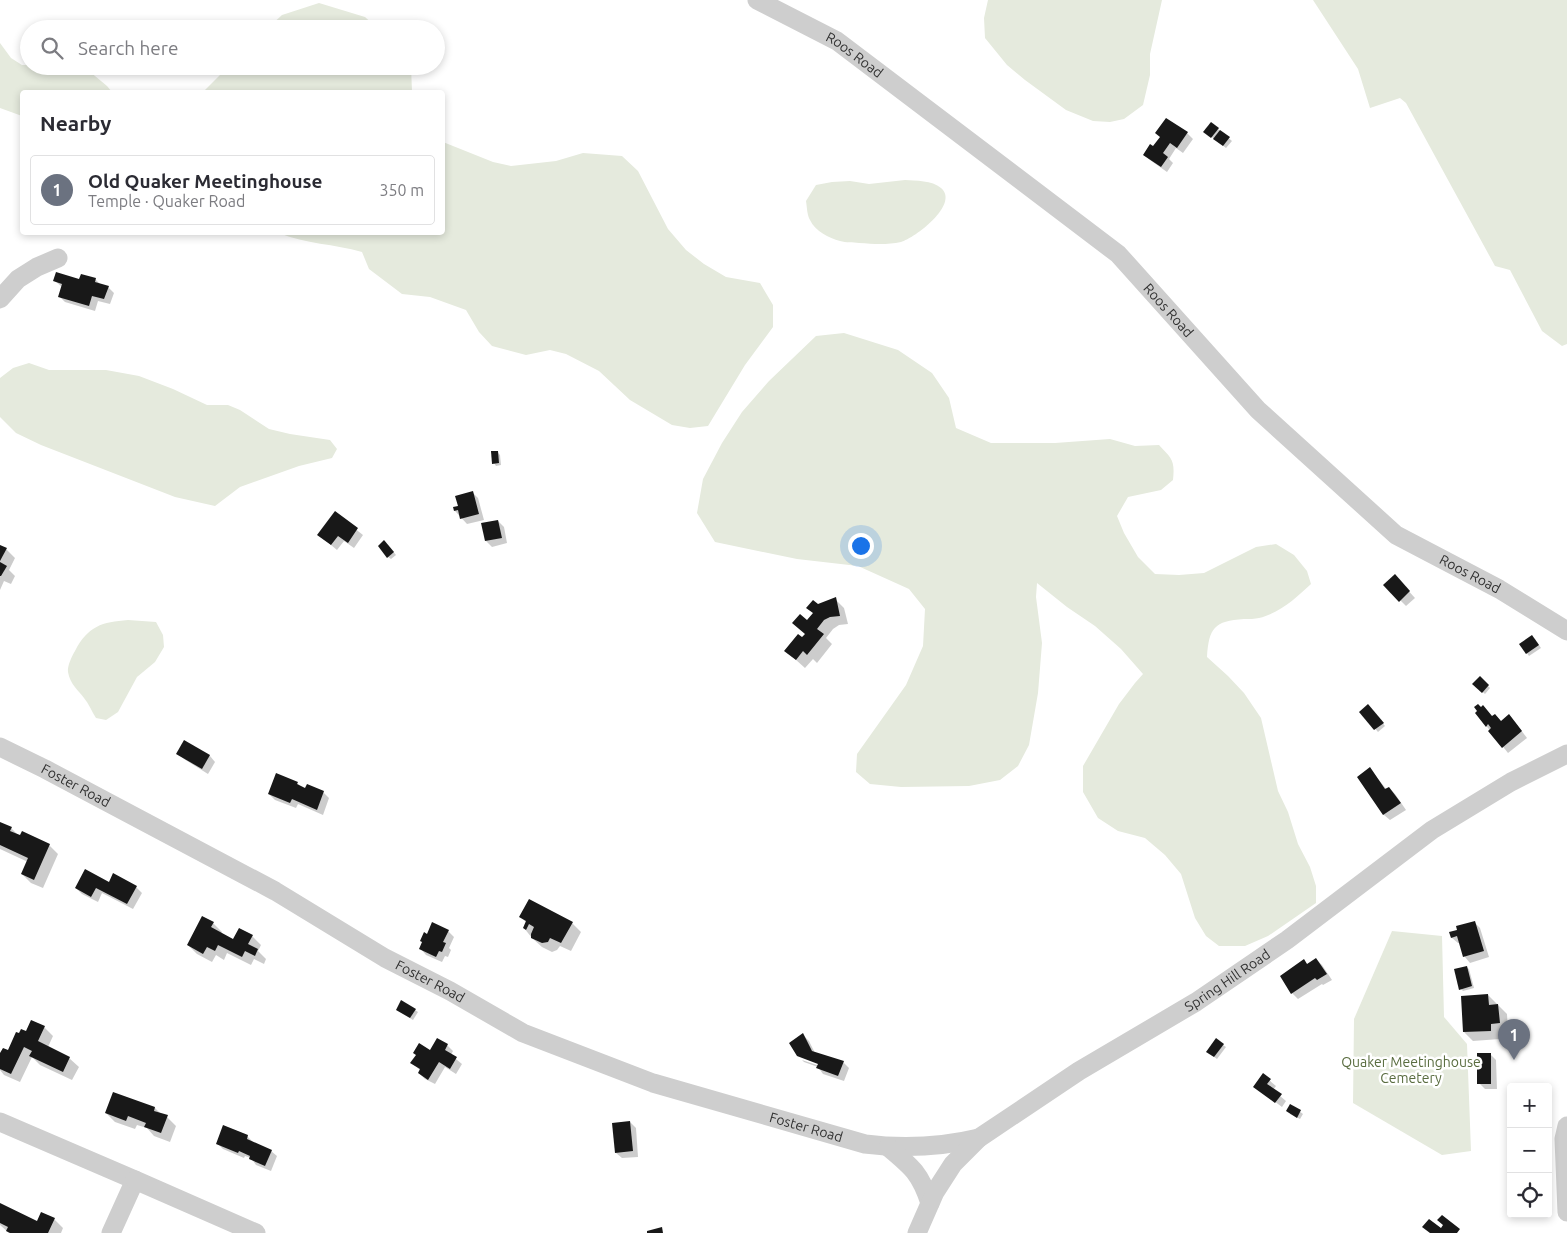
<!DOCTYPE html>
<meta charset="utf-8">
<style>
:root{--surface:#fff;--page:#f7f7f7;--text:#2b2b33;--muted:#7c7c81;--line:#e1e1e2;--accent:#b45309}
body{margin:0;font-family:Ubuntu,sans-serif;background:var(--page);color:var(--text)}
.controls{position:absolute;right:15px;bottom:15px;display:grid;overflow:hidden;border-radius:5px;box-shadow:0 2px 8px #0003}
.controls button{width:45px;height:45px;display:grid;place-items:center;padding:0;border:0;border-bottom:1px solid var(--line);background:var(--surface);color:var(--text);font:25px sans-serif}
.you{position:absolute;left:860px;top:545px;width:18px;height:18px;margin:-12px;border:4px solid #fff;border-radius:50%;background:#1a73e8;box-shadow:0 0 0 8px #1a73e833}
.badge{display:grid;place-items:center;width:32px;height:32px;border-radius:50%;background:var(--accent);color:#fff;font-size:16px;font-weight:700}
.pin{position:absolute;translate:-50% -41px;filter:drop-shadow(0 1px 2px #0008)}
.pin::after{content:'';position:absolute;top:26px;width:18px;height:15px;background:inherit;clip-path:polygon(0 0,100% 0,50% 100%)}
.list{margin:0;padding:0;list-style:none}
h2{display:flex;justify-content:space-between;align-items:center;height:65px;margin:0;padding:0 20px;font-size:21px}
h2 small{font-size:16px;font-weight:400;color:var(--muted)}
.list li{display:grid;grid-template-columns:32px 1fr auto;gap:15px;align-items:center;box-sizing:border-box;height:70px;margin:0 10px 10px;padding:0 10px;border:1px solid var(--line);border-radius:5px}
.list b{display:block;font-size:19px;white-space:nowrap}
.list p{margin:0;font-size:16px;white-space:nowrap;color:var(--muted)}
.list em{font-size:16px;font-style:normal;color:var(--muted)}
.icon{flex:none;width:28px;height:28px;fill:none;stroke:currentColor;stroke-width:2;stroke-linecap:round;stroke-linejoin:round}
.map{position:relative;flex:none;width:1567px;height:1233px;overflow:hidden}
.search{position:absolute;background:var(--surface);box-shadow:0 2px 8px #0003;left:20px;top:20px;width:425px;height:55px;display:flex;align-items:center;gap:12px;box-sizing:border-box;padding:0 18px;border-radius:28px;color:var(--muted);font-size:19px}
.panel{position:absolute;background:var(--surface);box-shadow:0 2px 8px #0003;left:20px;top:90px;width:425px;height:145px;border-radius:5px}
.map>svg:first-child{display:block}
</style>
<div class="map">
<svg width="1567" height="1233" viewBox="0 0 1567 1233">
<rect width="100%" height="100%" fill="#fff"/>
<g fill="#e5eadd">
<path d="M988 0H1162L1150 54V75L1143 105 1124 119 1110 122 1093 121 1066 110 1025 80 1007 65 985 38 984 18Z"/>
<path d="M1313 0H1567V344L1562 346 1542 331 1510 270 1495 266 1406 103 1400 98 1370 108 1358 69Z"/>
<path d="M319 3 365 17 378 29H267L282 15Z"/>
<path d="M0 43 11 58 22 65 83 66 107 86 112 92H22V116L0 108Z"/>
<path d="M229 66H411L412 92H203Z"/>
<path d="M443 142 493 162 511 166 556 161 583 153 622 156 638 171 668 229 686 250 704 264 726 277 760 283 773 305V327L745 365 708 426 690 428 672 425 630 400 599 371 566 354 550 350 526 355 492 346 479 332 466 310 430 297 402 294 369 269 362 252C334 244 306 244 279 233L442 232Z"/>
<path d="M905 180C916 181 932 180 941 188 960 204 915 238 901 242 887 245 874 244 859 243 853 242 846 243 840 241 829 238 815 231 810 220 807 215 807 207 806 201L816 185 832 182 850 181 869 184Z"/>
<path d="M844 333 898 350 932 373 949 398 956 428 991 443H1055L1110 439 1135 446 1159 445C1172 459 1175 460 1173 480L1161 490 1128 497 1117 516 1124 533 1138 557 1155 574 1179 575 1204 573 1256 547 1276 544 1294 555 1307 571 1311 584C1296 598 1280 613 1259 618 1255 619 1249 619 1244 619 1214 621 1209 628 1207 657L1228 676 1244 693 1261 718 1278 791 1288 812 1298 844 1310 867 1316 886V903L1268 936 1245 946H1219L1206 936 1195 918 1181 874 1165 855 1145 838 1118 831 1098 818 1083 792V766L1119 704 1135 683 1143 674 1121 649 1095 626 1067 607 1037 583 1036 597 1042 643 1038 693 1029 745 1018 766 1000 780 969 786 901 787 870 784 856 772 857 754 906 685 923 646 925 609 909 589 858 566 797 559 715 542 697 513 703 479 722 443 742 412 769 381 816 336Z"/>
<path d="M29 363 49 370H106L139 376 173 389 207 405H228L240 410 269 429 290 434 330 440 337 449 332 458 299 466 240 487 215 506 175 497 41 445 16 433 0 417V378L13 368Z"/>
<path d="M128 620 156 622 163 635 164 647 155 662 137 677 118 712 106 720 96 718C92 712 89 704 84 698 78 690 70 684 68 672 67 666 72 656 75 651 88 626 102 622 128 620Z"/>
<path d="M1392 931 1442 936 1444 1017 1467 1044 1471 1151 1442 1155 1353 1103 1354 1019Z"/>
</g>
<g fill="#0003">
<path d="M1218 129 1232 141 1226 148 1208 134Z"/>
<path d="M1187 133 1193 139 1183 153 1176 148 1169 159 1173 163 1167 172 1150 160 1144 155Z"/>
<path d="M95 279 101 285 108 287 114 293 110 304 98 301 95 311 65 302 59 296 62 287 55 281Z"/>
<path d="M497 452 500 455 501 465 496 466 494 463Z"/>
<path d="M472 492 478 498 484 520 467 524 455 511 454 508 459 506Z"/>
<path d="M335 513 363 535 354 548 344 541 337 550 319 535Z"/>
<path d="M498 521 504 527 507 543 492 547 486 541 483 524Z"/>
<path d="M387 544 396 555 391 559 388 557Z"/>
<path d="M0 546 6 549 15 558 9 570 15 576 11 584 4 581 0 590Z"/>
<path d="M1395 576 1415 598 1406 606 1385 585Z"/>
<path d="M835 599 844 608 848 624 839 625 833 629 826 638 832 644 817 663 813 659 805 668 786 651 806 635 807 622 814 613 817 605Z"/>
<path d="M1535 639 1541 648 1529 656 1521 645Z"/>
<path d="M1480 678 1490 688 1485 694 1474 684Z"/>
<path d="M1371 709 1385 726 1378 732 1361 712Z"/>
<path d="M1476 713 1492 717 1501 722H1515L1527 738 1508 753Z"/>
<path d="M185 742 210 756 215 762 208 774 184 759 178 754Z"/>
<path d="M1370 769 1387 790 1389 788 1395 794 1406 810 1390 820 1384 815 1359 777Z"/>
<path d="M297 783 302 788 323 792 329 798 323 815 298 804 296 808 275 800 269 794Z"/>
<path d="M0 823 11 828 19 836 49 845 58 854 43 888 31 883 22 874 28 862 0 849Z"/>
<path d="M109 884 136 887 142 893 133 909 102 893 98 902 82 894 76 888Z"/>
<path d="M521 917 572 923 581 932 571 951 560 946 557 950 552 952 542 947 532 938 524 928 527 923Z"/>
<path d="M1474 922 1480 928 1489 957 1470 963 1465 957 1460 943H1458L1452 938 1451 933Z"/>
<path d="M213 923 222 932 221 934 234 940 252 936 261 945 258 951 266 959 264 964 254 959 251 965 227 953 224 960 216 955 212 962 197 954 188 945Z"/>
<path d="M448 931 454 937 449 948 451 950 448 957 445 956 442 962 426 955 421 949Z"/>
<path d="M1316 959 1322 965 1332 980 1323 985 1322 984 1298 999 1292 993 1304 961 1308 965Z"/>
<path d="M1466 967 1469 969 1474 988 1463 991 1461 989Z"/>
<path d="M1488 995 1507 1014 1508 1032H1499L1500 1039 1473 1041 1464 1032Z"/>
<path d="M397 1010H415L418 1012 413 1020Z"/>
<path d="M32 1022 44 1027 53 1036 48 1047 69 1058 79 1067 72 1080 40 1065 32 1057 20 1082 4 1075 0 1070V1056L8 1052 27 1033Z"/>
<path d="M803 1035 809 1041 815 1053 843 1062 849 1068 844 1081 823 1074 818 1067 804 1062 802 1060 823 1067 824 1065 798 1056Z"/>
<path d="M447 1045 453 1051 451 1055 462 1064 456 1074 445 1067 435 1084 425 1079 419 1073 421 1071 412 1063Z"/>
<path d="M1223 1045 1226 1047 1217 1059 1210 1054Z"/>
<path d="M1490 1054 1496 1060 1497 1089H1485L1479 1083Z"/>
<path d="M1263 1075 1276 1086 1273 1090 1286 1101 1282 1107 1255 1087Z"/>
<path d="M113 1094 155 1108 161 1114 167 1117 176 1126 170 1142 154 1136 147 1128 137 1125 135 1129 115 1122 106 1113Z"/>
<path d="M1291 1105 1303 1114 1300 1119 1290 1114Z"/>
<path d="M630 1122 636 1128 638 1157 622 1158 616 1153Z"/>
<path d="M247 1136 253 1142 271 1151 277 1156 271 1171 256 1165 251 1158 245 1156 244 1158 223 1149 217 1143Z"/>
<path d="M0 1207 38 1222 54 1219 63 1228 61 1233H9L0 1225Z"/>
</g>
<g fill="#181818">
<path d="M1166 118 1188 132 1177 148 1170 143 1163 153 1168 157 1161 167 1143 155 1150 144 1153 146 1160 137 1155 133Z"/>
<path d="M1211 122 1219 128 1211 138 1203 132Z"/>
<path d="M1220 130 1230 137 1223 146 1213 139Z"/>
<path d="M56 272 79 279 81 274 96 278 95 282 109 286 104 299 92 296 89 306 58 297 62 284 53 281Z"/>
<path d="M491 451H498L499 463 492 464Z"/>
<path d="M473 491 479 514 460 519 458 510 454 511 453 507 458 506 455 496Z"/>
<path d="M335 511 358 528 348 543 338 536 331 545 317 535Z"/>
<path d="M498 520 502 538 485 541 481 523Z"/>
<path d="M384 540 394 552 387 558 378 546Z"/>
<path d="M0 545 7 548 0 561Z"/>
<path d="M0 562 7 566 1 576H0Z"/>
<path d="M1395 574 1410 591 1399 602 1383 585Z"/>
<path d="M836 597 840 616 830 617 824 620 817 629 824 634 807 655 803 651 796 660 784 651 798 634 802 637 805 634 792 623 800 614 807 620 813 613 806 608 813 600 818 604Z"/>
<path d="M1532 635 1539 645 1526 654 1519 644Z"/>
<path d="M1480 676 1489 685 1482 693 1472 684Z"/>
<path d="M1368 704 1384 723 1374 730 1359 712Z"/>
<path d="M1478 704 1481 707 1483 705 1492 716 1495 714 1501 721 1509 714 1522 731 1502 748 1488 731 1491 728 1488 724 1486 727 1475 713 1477 711 1474 707Z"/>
<path d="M184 740 210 755 202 769 176 754Z"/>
<path d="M1370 767 1385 789 1389 787 1401 803 1383 815 1357 777Z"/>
<path d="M276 773 298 782 297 784 305 788 307 784 324 791 317 810 292 799 290 803 268 794Z"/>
<path d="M0 822 12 827 10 831 20 835 22 831 50 844 34 880 21 874 28 858 0 845Z"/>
<path d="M85 869 109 882 113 873 137 886 127 904 96 888 91 897 75 888Z"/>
<path d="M529 899 573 922 561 943 550 938 548 942 542 943 531 938V934L534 927 529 924 526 930 523 928 526 921 519 917Z"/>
<path d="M202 916 214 922 211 927 233 939 239 928 253 935 248 944 258 949 255 956 245 951 242 957 218 945 215 951 207 947 203 954 187 945Z"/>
<path d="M1475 921 1484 951 1463 957 1457 936 1451 938 1449 932 1457 930 1456 926Z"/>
<path d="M432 922 449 930 443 942 446 943 442 952 439 951 436 957 419 949 422 942 420 941 424 932 427 934Z"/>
<path d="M1316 958 1327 974 1317 980 1315 978 1291 994 1280 976 1304 959 1307 964Z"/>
<path d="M1467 966 1472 986 1459 990 1454 969Z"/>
<path d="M1488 994 1489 1005 1498 1004 1500 1023 1491 1024V1031L1463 1032 1461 996Z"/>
<path d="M401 1000 416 1009 410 1018 396 1010Z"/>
<path d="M31 1020 45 1026 38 1041 70 1057 63 1072 29 1056 32 1051 24 1047 11 1074 0 1069V1053L3 1048 8 1050 16 1032 19 1033 21 1029 26 1031Z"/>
<path d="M803 1033 812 1051 844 1061 838 1076 816 1068 818 1064 797 1056 789 1043Z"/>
<path d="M437 1038 448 1044 445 1050 457 1057 450 1069 439 1062 428 1080 418 1073 420 1069 410 1063 416 1055 413 1053 419 1043 430 1050Z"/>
<path d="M1216 1038 1224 1044 1214 1057 1206 1052Z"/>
<rect x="1477" y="1053" width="14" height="31"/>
<path d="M1263 1073 1271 1079 1267 1084 1282 1094 1275 1103 1253 1087Z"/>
<path d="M113 1092 155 1107 154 1111 168 1115 161 1133 144 1127 146 1123 128 1116 126 1121 105 1113Z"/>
<path d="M1290 1104 1301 1110 1297 1118 1286 1111Z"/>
<path d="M630 1121 633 1151 615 1153 612 1123Z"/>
<path d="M223 1125 248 1135 247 1139 272 1150 265 1166 249 1159 250 1156 239 1151 238 1153 216 1144Z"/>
<path d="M0 1203 37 1221 41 1212 55 1218 48 1233H10L6 1231 8 1227 0 1223Z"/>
<path d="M1442 1215 1460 1229 1457 1233H1430L1422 1227 1429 1219 1441 1228 1443 1225 1437 1220Z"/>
<path d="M662 1227 663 1233H647V1231Z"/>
</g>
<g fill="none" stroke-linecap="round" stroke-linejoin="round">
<g stroke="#cecece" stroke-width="19">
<path id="s1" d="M757 0 837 41 1118 254 1258 410 1396 535 1499 589 1567 631"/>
<path d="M0 299 18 279 37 267 58 258"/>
<path id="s2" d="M0 747 45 769 275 891 385 958 450 991 523 1033 653 1083 865 1144C904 1149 941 1147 979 1138"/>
<path d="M0 1122 135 1180 111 1233"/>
<path d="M1567 1126 1564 1139 1567 1212"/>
<path d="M888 1147C912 1167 920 1173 930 1203"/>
<path d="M135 1180 256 1233"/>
<path id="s3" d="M917 1233 935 1192 953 1164 979 1138 1079 1071 1196 1002 1287 940 1432 830 1511 782 1567 754"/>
</g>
</g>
<g text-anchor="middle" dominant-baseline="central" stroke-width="5" stroke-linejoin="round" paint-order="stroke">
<g font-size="14" fill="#313131" stroke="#fff">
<text stroke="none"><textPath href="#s1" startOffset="112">Roos Road</textPath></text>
<text stroke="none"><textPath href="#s1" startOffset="518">Roos Road</textPath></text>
<text stroke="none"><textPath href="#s1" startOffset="922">Roos Road</textPath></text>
<text stroke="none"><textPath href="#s2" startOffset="85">Foster Road</textPath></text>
<text stroke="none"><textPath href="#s3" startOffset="409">Spring Hill Road</textPath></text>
<text stroke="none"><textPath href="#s2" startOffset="490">Foster Road</textPath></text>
<text stroke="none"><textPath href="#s2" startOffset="895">Foster Road</textPath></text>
</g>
<g font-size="14" fill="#596c3f" stroke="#fff">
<text x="1411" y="1062">Quaker Meetinghouse<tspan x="1411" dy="16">Cemetery</tspan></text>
</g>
</g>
</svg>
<div class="controls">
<button>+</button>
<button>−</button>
<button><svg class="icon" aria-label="locate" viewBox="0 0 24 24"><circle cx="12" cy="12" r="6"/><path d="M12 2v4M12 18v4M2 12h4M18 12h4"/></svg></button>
</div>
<div class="you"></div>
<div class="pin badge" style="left:1514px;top:1060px;background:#6b7280">1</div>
<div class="search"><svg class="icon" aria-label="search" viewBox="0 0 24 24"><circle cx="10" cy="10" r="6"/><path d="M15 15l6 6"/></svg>Search here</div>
<section class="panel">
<h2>Nearby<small></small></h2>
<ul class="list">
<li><span class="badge" style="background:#6b7280">1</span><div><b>Old Quaker Meetinghouse</b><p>Temple · Quaker Road</p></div><em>350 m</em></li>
</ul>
</section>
</div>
